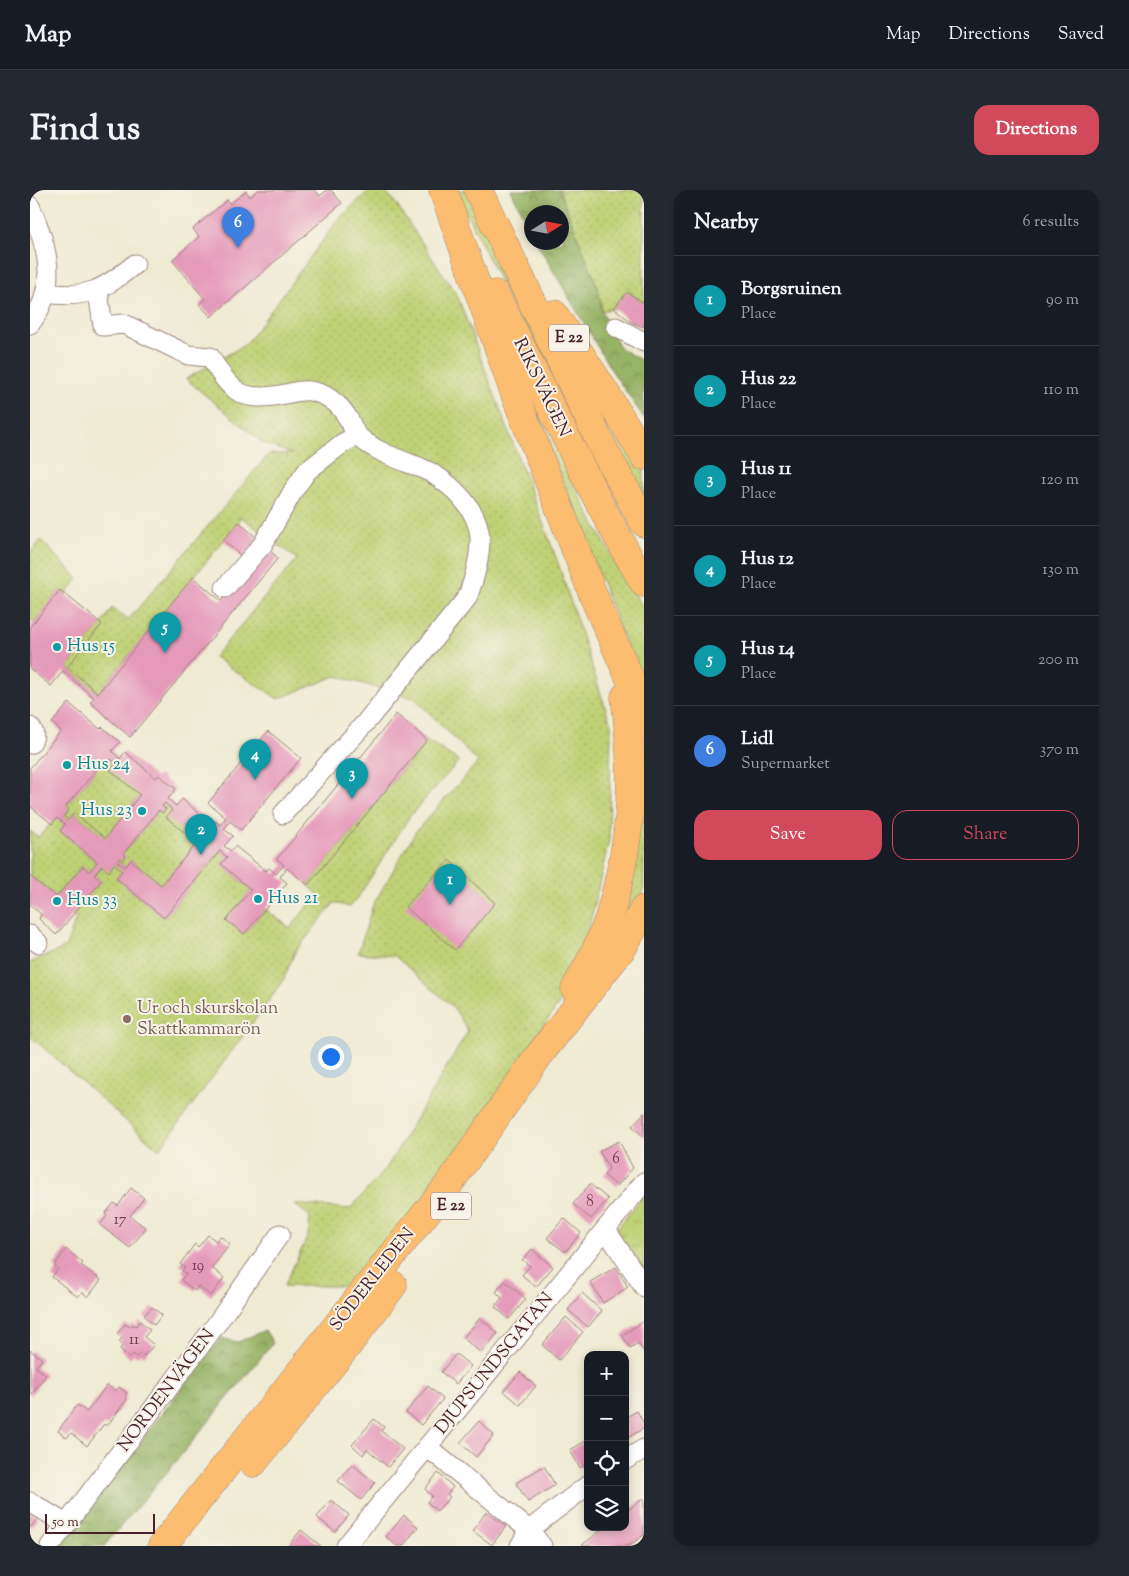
<!DOCTYPE html>
<meta charset="utf-8">
<style>
:root{--surface:#171b24;--page:#242831;--text:#f1f3f6;--muted:#9ea1a6;--line:#363941;--accent:#d1495b}
body{margin:0;font-family:"Sorts Mill Goudy",serif;background:var(--page);color:var(--text)}
.controls{position:absolute;right:15px;bottom:15px;display:grid;overflow:hidden;border-radius:10px;box-shadow:0 2px 8px #0003}
.controls button{width:45px;height:45px;display:grid;place-items:center;padding:0;border:0;border-bottom:1px solid var(--line);background:var(--surface);color:var(--text);font:25px sans-serif}
.compass{position:absolute;left:494px;top:15px;width:45px;height:45px;border-radius:50%;background:var(--surface);box-shadow:0 2px 8px #0003;rotate:79deg}
.scale{position:absolute;left:15px;bottom:12px;width:110px;box-sizing:border-box;padding-left:5px;border:2px solid #4a1f2b;border-top:0;font-size:14px;line-height:18px;white-space:nowrap;color:#4a1f2b;-webkit-text-stroke:4px #f7f3e8;paint-order:stroke}
.you{position:absolute;left:300px;top:866px;width:18px;height:18px;margin:-12px;border:4px solid #fff;border-radius:50%;background:#1a73e8;box-shadow:0 0 0 8px #1a73e833}
.badge{display:grid;place-items:center;width:32px;height:32px;border-radius:50%;background:var(--accent);color:#fff;font-size:16px;font-weight:700}
.pin{position:absolute;translate:-50% -41px;filter:drop-shadow(0 1px 2px #0008)}
.pin::after{content:'';position:absolute;top:26px;width:18px;height:15px;background:inherit;clip-path:polygon(0 0,100% 0,50% 100%)}
.list{margin:0;padding:0;list-style:none}
h2{display:flex;justify-content:space-between;align-items:center;height:65px;margin:0;padding:0 20px;font-size:21px}
h2 small{font-size:16px;font-weight:400;color:var(--muted)}
.list li{display:grid;grid-template-columns:32px 1fr auto;gap:15px;align-items:center;box-sizing:border-box;height:90px;padding:0 20px;border-top:1px solid var(--line)}
.list b{display:block;font-size:19px;white-space:nowrap}
.list p{margin:0;font-size:16px;white-space:nowrap;color:var(--muted)}
.list em{font-size:16px;font-style:normal;color:var(--muted)}
.actions{display:flex;gap:10px;padding:15px 20px}
.actions a{flex:1;padding:11px 0;border:1px solid var(--accent);border-radius:15px;text-align:center;font-size:18px;color:var(--accent)}
.actions .main{background:var(--accent);color:#fff}
.icon{flex:none;width:28px;height:28px;fill:none;stroke:currentColor;stroke-width:2;stroke-linecap:round;stroke-linejoin:round}
.map{position:relative;flex:none;width:614px;height:1356px;overflow:hidden;border-radius:15px}
header{display:flex;align-items:center;gap:30px;box-sizing:border-box;height:70px;padding:0 25px;background:var(--surface);border-bottom:1px solid var(--line)}
header strong{font-size:24px}
nav{display:flex;gap:28px;margin-inline-start:auto;font-size:18px}
.intro{display:flex;align-items:center;justify-content:space-between;box-sizing:border-box;height:120px;padding:0 30px}
h1{margin:0;font-size:35px}
.button{padding:12px 22px;border-radius:15px;background:var(--accent);color:#fff;font-size:18px;font-weight:700}
main{display:flex;gap:30px;padding:0 30px}
aside{flex:1;background:var(--surface);border-radius:15px;box-shadow:0 2px 8px #0003}
.map>svg:first-child{display:block}
</style>
<header>
<strong>Map</strong>
<nav><a>Map</a><a>Directions</a><a>Saved</a></nav>
</header>
<div class="intro"><h1>Find us</h1><a class="button">Directions</a></div>
<main>
<div class="map">
<svg width="614" height="1356" viewBox="0 0 614 1356">
<defs>
<pattern id="grass-dots" width="8" height="8" patternUnits="userSpaceOnUse" patternTransform="scale(1.25)"><rect width="8" height="8" fill="#bfd174"/><path d="M2 2h.1M6 6h.1" fill="none" stroke="#a6b365" stroke-width="1.8" stroke-linecap="round"/></pattern>
<pattern id="forest-crowns" width="20" height="18" patternUnits="userSpaceOnUse" patternTransform="scale(1.25)"><rect width="20" height="18" fill="#97b366"/><path d="M2 6a3 3 0 1 1 6 0M12 15a3 3 0 1 1 6 0" fill="none" stroke="#7d9154"/></pattern>
<pattern id="park-tufts" width="24" height="20" patternUnits="userSpaceOnUse" patternTransform="scale(1.25)"><rect width="24" height="20" fill="#bfd174"/><path d="M3 7l-1-3M5 7V3M7 7l1-3M15 17l-1-3M17 17v-4M19 17l1-3" fill="none" stroke="#a6b365"/></pattern>
</defs>
<rect width="100%" height="100%" fill="#f7f3e8"/>
<filter id="ink" filterUnits="userSpaceOnUse"><feTurbulence type="fractalNoise" baseFrequency=".02" numOctaves="2"/><feDisplacementMap in="SourceGraphic" scale="10" xChannelSelector="R" yChannelSelector="G"/><feConvolveMatrix kernelMatrix="1 2 1 2 8 2 1 2 1" color-interpolation-filters="sRGB"/></filter>
<filter id="wash" filterUnits="userSpaceOnUse"><feTurbulence type="fractalNoise" baseFrequency=".0096" numOctaves="4" result="noise"/><feDisplacementMap in="SourceGraphic" scale="20" xChannelSelector="R" yChannelSelector="G"/><feGaussianBlur stdDeviation="1.12" result="paint"/><feColorMatrix in="noise" values="0 0 0 0 0 0 0 0 0 0 0 0 0 0 0 0 0 1.4 0 .05"/><feComposite in="paint" operator="in"/></filter>
<g filter="url(#wash)">
<rect width="100%" height="100%" fill="#efead2"/>
<g fill="url(#grass-dots)" stroke="#847850">
<path d="M339 0H354L362 8 427 105 528 373 581 535 579 650 548 786 396 1006 324 1096H254L278 1046 280 1026 264 1014 320 1019 357 977 438 841 424 818 365 766 328 763 343 715 386 641 448 572 385 509 306 486 248 509 184 467 267 369 210 326 209 332 68 503 37 477 72 434 82 418 98 430 239 264H262L233 253 156 189 216 154 308 30Z"/>
<path d="M425 0H438L558 251 554 253 549 251Z"/>
<path d="M529 0H614V113L597 102 584 118 572 121 568 98Z"/>
<path d="M494 190 541 289 572 348 597 392 614 418V502Z"/>
<path d="M567 214 614 277V305Z"/>
<path d="M11 350 48 389 36 405 30 400 4 432 0 429V363Z"/>
<path d="M397 550 429 571 380 626 327 709 320 717 304 713 265 762 252 793 129 960 0 846V773L36 757 46 728 42 725 71 691 64 685 72 676 79 681 84 674 92 681 86 688 134 728 190 661 197 667 191 674 221 700 197 730 214 744 235 719 260 738 288 704 278 695Z"/>
<path d="M81 569 110 605 75 648 45 623 38 630 34 626 39 619 36 616 72 573 75 576Z"/>
<path d="M614 599V698L604 724 575 769Z"/>
<path d="M135 613 142 620 167 653 131 695 101 670 95 677 87 671 90 668 92 670 95 666 93 664 129 620 132 623 136 619 132 616Z"/>
<path d="M27 628 35 634 30 641 67 672 59 682 52 676 26 707 0 686V641L8 647Z"/>
</g>
<g fill="url(#forest-crowns)" stroke="#706948">
<path d="M481 0H529L568 98 572 121 590 158 614 172V228L580 178 507 53 532 52V22H502L501 42Z"/>
<path d="M235 1140 243 1153 139 1280 74 1356H29L191 1148 208 1152Z"/>
</g>
<path fill="url(#park-tufts)" stroke="#847850" d="M614 1005V1086L585 1041Z"/>
<g id="blocks">
<g fill="#e59aba" fill-rule="evenodd">
<path d="M228 0H285L290 6 297 0H301L312 13 181 127 169 114 175 109 142 70 169 47 163 39 197 10 200 14 216 1 220 7Z"/>
<path d="M597 102 614 113V137L601 132 584 118Z"/>
<path d="M209 332 229 350 213 368 193 350Z"/>
<path d="M236 357 248 368 100 547 60 512 64 508 33 481 21 496 0 479V437L30 400 72 434 37 477 68 503 163 387 191 411Z"/>
<path d="M39 513 70 539 72 537 90 552 82 561 90 569 95 562 126 588 129 585 146 599 138 609 146 616 152 609 182 634 185 631 190 635 196 628 178 613 238 541 271 568 211 640 200 631 194 639 203 646 194 656 201 661 205 656 236 681 239 678 246 684 254 675 247 669 366 524 397 550 278 695 257 678 250 687 257 693 214 744 196 730 221 700 191 674 197 667 190 661 134 728 86 688 92 681 84 674 79 682 72 676 64 685 71 691 26 745 9 729 11 724 0 715V686L26 707 53 676 59 682 67 672 30 641 35 634 27 628 22 634 0 616V578L31 541 22 533ZM81 569 86 573 80 580 110 605 75 648 44 623 38 630 34 626 39 619 36 616 72 573 75 576ZM135 613 142 620 136 627 167 653 131 695 101 670 95 677 87 671 90 668 92 671 96 666 93 664 129 620 132 623 136 619 132 616Z"/>
<path d="M419 670 465 713 425 760 375 717Z"/>
<path d="M614 923V947L602 936Z"/>
<path d="M589 951 603 978 587 996 574 985 579 978 569 961Z"/>
<path d="M560 994 578 1009 561 1029 543 1014Z"/>
<path d="M101 998 114 1008 100 1026 116 1038 100 1058 70 1035 77 1026 75 1024 84 1013 88 1016Z"/>
<path d="M534 1028 551 1043 535 1062 517 1048Z"/>
<path d="M178 1045 186 1051 190 1046 200 1054 182 1078 194 1088 181 1106 168 1096 165 1101 151 1090 156 1084 152 1081 155 1078 150 1074 165 1054 168 1057Z"/>
<path d="M36 1059 53 1073 51 1075 71 1090 58 1107 52 1102 48 1107 22 1087 28 1079 24 1076Z"/>
<path d="M502 1059 523 1077 506 1097 492 1085 500 1076 492 1070Z"/>
<path d="M586 1077 598 1097 573 1113 560 1092Z"/>
<path d="M475 1091 496 1109 479 1129 465 1117 472 1108 466 1102Z"/>
<path d="M552 1103 572 1121 558 1137 538 1120Z"/>
<path d="M122 1117 132 1125 124 1135 114 1126Z"/>
<path d="M536 1127 553 1142 529 1170 512 1155Z"/>
<path d="M450 1128 468 1143 451 1163 433 1148Z"/>
<path d="M110 1131 120 1140 114 1147 124 1155 114 1166 110 1163 107 1167 103 1164 100 1168 90 1159 93 1155 89 1152 92 1148 87 1144 95 1134 100 1137 103 1134 106 1136Z"/>
<path d="M614 1131V1162L608 1153 600 1158 592 1145Z"/>
<path d="M0 1160 12 1169 6 1177 16 1185 0 1206Z"/>
<path d="M426 1164 441 1176 426 1194 411 1182Z"/>
<path d="M490 1182 506 1196 490 1215 474 1201Z"/>
<path d="M77 1195 86 1201 89 1197 97 1203 95 1207 97 1209 77 1236 74 1234 57 1256 41 1243 37 1248 28 1241 47 1215 57 1222Z"/>
<path d="M398 1196 413 1209 391 1235 376 1222Z"/>
<path d="M607 1221 614 1234V1238L596 1249 595 1228Z"/>
<path d="M344 1229 354 1237 351 1241 373 1259 358 1277 337 1259 333 1265 322 1255Z"/>
<path d="M449 1231 464 1245 446 1267 430 1253Z"/>
<path d="M558 1250V1273L550 1278 540 1260Z"/>
<path d="M322 1274 345 1293 331 1310 308 1291Z"/>
<path d="M514 1276 525 1295 498 1312 486 1293Z"/>
<path d="M408 1283 423 1297 417 1304 420 1307 407 1321 397 1312 402 1306 395 1299Z"/>
<path d="M614 1308V1345L599 1356H551L575 1337H595V1322Z"/>
<path d="M301 1310 319 1325 305 1342 287 1327Z"/>
<path d="M0 1322 8 1328 0 1338Z"/>
<path d="M456 1322 476 1336 462 1355 443 1341Z"/>
<path d="M374 1325 388 1337 373 1356H367L356 1347Z"/>
<path d="M271 1340 291 1356H258Z"/>
</g>
</g>
</g>
<g filter="url(#ink)">
<use href="#blocks" fill-opacity="0" stroke="#9c847e" stroke-width="1"/>
<g fill="none" stroke-linecap="round" stroke-linejoin="round">
<defs>
<g id="minor">
<path d="M0 16C17 55 30 96 0 134"/>
<path d="M68 101 73 136 94 134 158 165 180 167C202 203 212 213 255 204 265 202 276 199 285 202 300 206 312 217 319 230 322 235 324 243 329 247 346 262 368 269 389 277 416 288 449 317 450 349 450 368 444 390 437 408L336 532 253 624"/>
<path d="M15 103C58 109 73 100 105 74"/>
<path d="M586 137 614 152"/>
<path d="M195 398 233 354 263 301 277 281 313 253 327 246"/>
<path d="M0 537C5 542 5 548 0 554"/>
<path d="M0 745 8 753"/>
<path d="M576 1040 614 1097"/>
<path d="M397 1257 499 1340 512 1356"/>
<path d="M595 1270 614 1259"/>
<path d="M0 1312 36 1334"/>
<path d="M20 1356 185 1136 250 1044"/>
<path d="M316 1356 614 992"/>
<path d="M490 1356 499 1340 558 1295"/>
</g>
<g id="highway">
<path d="M413 0 484 202 568 417 601 491 614 531"/>
<path d="M448 0 574 260 614 333"/>
<path d="M465 104C514 201 559 300 614 393"/>
<path d="M524 124 575 202 614 266"/>
<path d="M545 799C556 780 566 761 574 741 581 725 585 707 589 689 604 627 603 571 595 507"/>
<path d="M223 1273 318 1155 363 1095"/>
<path d="M132 1356 419 994 510 864 593 757 614 719"/>
</g>
</defs>
<use href="#minor" stroke="#9c847e" stroke-width="21"/>
<use href="#highway" stroke="#9c847e" stroke-width="29"/>
<use href="#minor" stroke="#fff" stroke-width="19"/>
<use href="#highway" stroke="#fcbd6f" stroke-width="28"/>
</g>
</g>
<g fill="#0f9aa8" stroke="#f7f3e8" stroke-width="2">
<circle cx="27" cy="457" r="5"/>
<circle cx="37" cy="575" r="5"/>
<circle cx="112" cy="621" r="5"/>
<circle cx="228" cy="709" r="5"/>
<circle cx="27" cy="711" r="5"/>
</g>
<circle fill="#8d6e63" stroke="#f7f3e8" stroke-width="2" cx="97" cy="829" r="5"/>
<g text-anchor="middle" dominant-baseline="central" stroke-width="4" stroke-linejoin="round" paint-order="stroke">
<g font-size="15" fill="#713e4f">
<text x="586" y="969">6</text>
<text x="560" y="1012">8</text>
<text x="90" y="1030">17</text>
<text x="168" y="1076">19</text>
<text x="104" y="1150">11</text>
</g>
<g fill="#f7f3e8" stroke="#7e5f64" stroke-width="1">
<rect x="519" y="134.5" width="40" height="27" rx="4"/>
<rect x="401" y="1002.5" width="40" height="27" rx="4"/>
</g>
<g font-size="16" font-weight="bold" fill="#4a1f2b">
<text x="539" y="148">E 22</text>
<text x="421" y="1016">E 22</text>
</g>
<g font-size="18" fill="#4a1f2b" stroke="#f7f3e8">
<text transform="translate(511 198) rotate(64)">RIKSVÄGEN</text>
<text transform="translate(343 1090) rotate(-52)">SÖDERLEDEN</text>
<text transform="translate(465 1174) rotate(-51)">DJUPSUNDSGATAN</text>
<text transform="translate(137 1201) rotate(-53)">NORDENVÄGEN</text>
</g>
<g font-size="18" fill="#0d838f" stroke="#f7f3e8" text-anchor="start">
<text x="37" y="457">Hus 15</text>
<text x="47" y="575">Hus 24</text>
<text x="102" y="621" text-anchor="end">Hus 23</text>
<text x="238" y="709">Hus 21</text>
<text x="37" y="711">Hus 33</text>
</g>
<g font-size="18" fill="#785e54" stroke="#f7f3e8" text-anchor="start">
<text x="107" y="819">Ur och skurskolan<tspan x="107" dy="21">Skattkammarön</tspan></text>
</g>
</g>
</svg>
<div class="controls">
<button>+</button>
<button>−</button>
<button><svg class="icon" aria-label="locate" viewBox="0 0 24 24"><circle cx="12" cy="12" r="6"/><path d="M12 2v4M12 18v4M2 12h4M18 12h4"/></svg></button>
<button><svg class="icon" aria-label="layers" viewBox="0 0 24 24"><path d="M12 4l9 5-9 5-9-5zM3 14l9 5 9-5"/></svg></button>
</div>
<svg class="compass" viewBox="-18 -18 36 36"><path d="M0-13l5 13h-10z" fill="#e53935"/><path d="M0 13l5-13h-10z" fill="#9ea1a6"/></svg>
<div class="scale">50 m</div>
<div class="you"></div>
<div class="pin badge" style="left:420px;top:715px;background:#0f9aa8">1</div>
<div class="pin badge" style="left:171px;top:665px;background:#0f9aa8">2</div>
<div class="pin badge" style="left:322px;top:609px;background:#0f9aa8">3</div>
<div class="pin badge" style="left:225px;top:590px;background:#0f9aa8">4</div>
<div class="pin badge" style="left:135px;top:463px;background:#0f9aa8">5</div>
<div class="pin badge" style="left:208px;top:58px;background:#3f7fe0">6</div>
</div>
<aside>
<h2>Nearby<small>6 results</small></h2>
<ul class="list">
<li><span class="badge" style="background:#0f9aa8">1</span><div><b>Borgsruinen</b><p>Place</p></div><em>90 m</em></li>
<li><span class="badge" style="background:#0f9aa8">2</span><div><b>Hus 22</b><p>Place</p></div><em>110 m</em></li>
<li><span class="badge" style="background:#0f9aa8">3</span><div><b>Hus 11</b><p>Place</p></div><em>120 m</em></li>
<li><span class="badge" style="background:#0f9aa8">4</span><div><b>Hus 12</b><p>Place</p></div><em>130 m</em></li>
<li><span class="badge" style="background:#0f9aa8">5</span><div><b>Hus 14</b><p>Place</p></div><em>200 m</em></li>
<li><span class="badge" style="background:#3f7fe0">6</span><div><b>Lidl</b><p>Supermarket</p></div><em>370 m</em></li>
</ul>
<div class="actions"><a class="main">Save</a><a>Share</a></div>
</aside>
</main>
